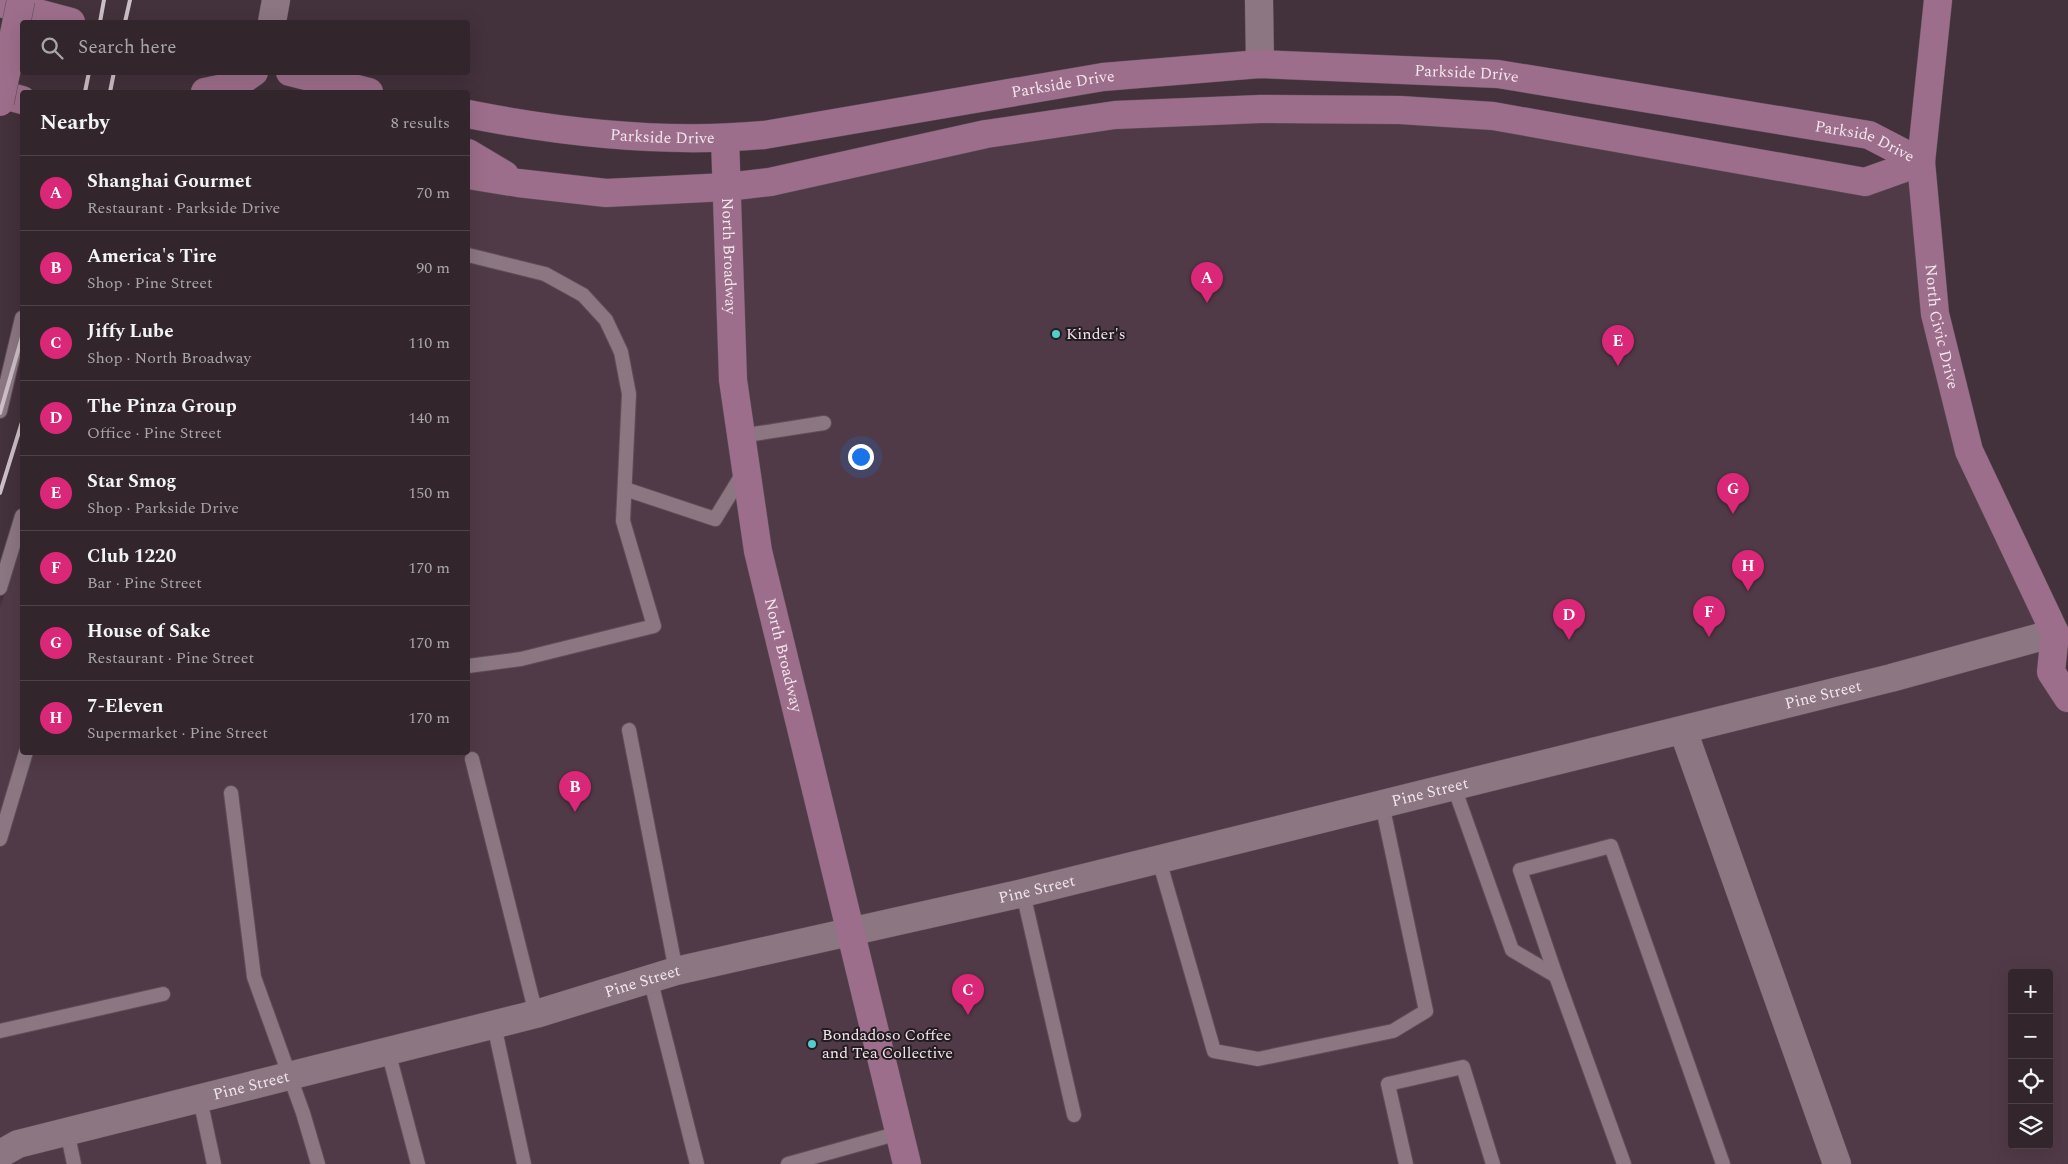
<!DOCTYPE html>
<meta charset="utf-8">
<style>
:root{--surface:#32252c;--page:#3a2d34;--text:#f1f3f6;--muted:#a8a5a9;--line:#4d4248;--accent:#db2777}
body{margin:0;font-family:Spectral,serif;background:var(--page);color:var(--text)}
.controls{position:absolute;right:15px;bottom:15px;display:grid;overflow:hidden;border-radius:5px;box-shadow:0 5px 20px #0002}
.controls button{width:45px;height:45px;display:grid;place-items:center;padding:0;border:0;border-bottom:1px solid var(--line);background:var(--surface);color:var(--text);font:25px sans-serif}
.you{position:absolute;left:860px;top:456px;width:18px;height:18px;margin:-12px;border:4px solid #fff;border-radius:50%;background:#1a73e8;box-shadow:0 0 0 8px #1a73e833}
.badge{display:grid;place-items:center;width:32px;height:32px;border-radius:50%;background:var(--accent);color:#fff;font-size:16px;font-weight:700}
.pin{position:absolute;translate:-50% -41px;filter:drop-shadow(0 1px 2px #0008)}
.pin::after{content:'';position:absolute;top:26px;width:18px;height:15px;background:inherit;clip-path:polygon(0 0,100% 0,50% 100%)}
.list{margin:0;padding:0;list-style:none}
h2{display:flex;justify-content:space-between;align-items:center;height:65px;margin:0;padding:0 20px;font-size:21px}
h2 small{font-size:16px;font-weight:400;color:var(--muted)}
.list li{display:grid;grid-template-columns:32px 1fr auto;gap:15px;align-items:center;box-sizing:border-box;height:75px;padding:0 20px;border-top:1px solid var(--line)}
.list b{display:block;font-size:19px;white-space:nowrap}
.list p{margin:0;font-size:16px;white-space:nowrap;color:var(--muted)}
.list em{font-size:16px;font-style:normal;color:var(--muted)}
.icon{flex:none;width:28px;height:28px;fill:none;stroke:currentColor;stroke-width:2;stroke-linecap:round;stroke-linejoin:round}
.map{position:relative;flex:none;width:2068px;height:1164px;overflow:hidden}
.search{position:absolute;background:var(--surface);box-shadow:0 5px 20px #0002;left:20px;top:20px;width:450px;height:55px;display:flex;align-items:center;gap:12px;box-sizing:border-box;padding:0 18px;border-radius:5px;color:var(--muted);font-size:19px}
.panel{position:absolute;background:var(--surface);box-shadow:0 5px 20px #0002;left:20px;top:90px;width:450px;height:665px;border-radius:5px}
.map>svg:first-child{display:block}
</style>
<div class="map">
<svg width="2068" height="1164" viewBox="0 0 2068 1164">
<rect width="100%" height="100%" fill="#43313b"/>
<path fill="#513a47" fill-rule="evenodd" d="M1400 110 1865 182 1921 162 1935 314 2068 698V1164H0V607L22 545V752H468V175L727 187 986 134ZM2012 973H2049V1145H2012Z"/>
<g fill="none" stroke-linecap="round" stroke-linejoin="round">
<defs>
<g id="lane">
<path d="M468 255 545 274 583 295 606 320 621 352 629 394 623 521 654 626 521 659 468 666"/>
<path d="M0 411 22 318"/>
<path d="M741 436 824 423"/>
<path d="M625 489 715 519 745 470"/>
<path d="M0 588 22 516"/>
<path d="M629 730 676 971"/>
<path d="M472 759 536 1014"/>
<path d="M1454 787 1512 950 1556 976"/>
<path d="M231 793 254 977 303 1113 318 1164"/>
<path d="M0 839 26 752"/>
<path d="M1159 860 1214 1051 1258 1059 1393 1031 1426 1011 1382 804"/>
<path d="M1023 893 1074 1115"/>
<path d="M650 978 697 1164"/>
<path d="M494 1025 524 1164"/>
<path d="M0 1031 163 994"/>
<path d="M388 1051 418 1164"/>
<path d="M200 1099 214 1164"/>
<path d="M67 1131 74 1164"/>
<path d="M788 1164 899 1133"/>
<path d="M1406 1164 1388 1084 1463 1067 1493 1164"/>
<path d="M1624 1164 1556 976 1520 870 1611 846 1723 1164"/>
</g>
<g id="street">
<path d="M1259 0 1260 64"/>
<path d="M272 22 276 0"/>
<path d="M1683 730 1837 1164"/>
<path id="s1" d="M0 1154 18 1144 536 1014 676 971 1023 893 1891 678 2055 633"/>
</g>
<g id="secondary">
<path id="s2" d="M1938 0 1921 162 1935 314 1969 451 2055 633 2051 672 2068 698"/>
<path d="M0 3 71 22"/>
<path d="M290 72 369 92"/>
<path d="M205 92 234 86 254 72"/>
<path d="M0 94 22 100"/>
<path id="s3" d="M468 114C564 133 665 144 764 135L1103 77 1260 64 1498 74 1869 135 1921 162"/>
<path id="s4" d="M725 138 733 380 758 551 907 1164"/>
<path d="M468 153 505 175"/>
<path d="M468 175 518 183 606 193 727 187 770 182 986 134 1115 115 1260 109 1400 110 1493 116 1865 182 1921 162"/>
</g>
</defs>
<use href="#lane" stroke="#5d4e57" stroke-width="16"/>
<use href="#street" stroke="#5d4e57" stroke-width="29"/>
<use href="#secondary" stroke="#5d4e57" stroke-width="29"/>
<use href="#lane" stroke="#8b7682" stroke-width="14"/>
<use href="#street" stroke="#8b7682" stroke-width="28"/>
<use href="#secondary" stroke="#9d6e8b" stroke-width="28"/>
<g stroke="#cbbec5" stroke-width="4">
<path d="M100 22 104 0"/>
<path d="M125 22 130 0"/>
<path d="M85 92 89 72"/>
<path d="M110 92 114 72"/>
<path d="M0 413 22 337"/>
<path d="M0 493 22 422"/>
</g>
<defs>
<path id="secondary-bridge" d="M0 102 21 0"/>
</defs>
<use href="#secondary-bridge" stroke="#5d4e57" stroke-width="29" stroke-linecap="butt"/>
<use href="#secondary-bridge" stroke="#9d6e8b" stroke-width="28"/>
</g>
<g fill="#53cdcb" stroke="#241c20" stroke-width="2">
<circle cx="1056" cy="334" r="5"/>
<circle cx="812" cy="1044" r="5"/>
</g>
<g text-anchor="middle" dominant-baseline="central" stroke-width="4" stroke-linejoin="round" paint-order="stroke">
<g font-size="16" fill="#f2e6ed" stroke="#241c20">
<text stroke="none"><textPath href="#s3" startOffset="1006">Parkside Drive</textPath></text>
<text stroke="none"><textPath href="#s3" startOffset="601">Parkside Drive</textPath></text>
<text stroke="none"><textPath href="#s3" startOffset="196">Parkside Drive</textPath></text>
<text stroke="none"><textPath href="#s3" startOffset="1411">Parkside Drive</textPath></text>
<text stroke="none"><textPath href="#s4" startOffset="118">North Broadway</textPath></text>
<text stroke="none"><textPath href="#s2" startOffset="329">North Civic Drive</textPath></text>
<text stroke="none"><textPath href="#s4" startOffset="522">North Broadway</textPath></text>
<text stroke="none"><textPath href="#s1" startOffset="1881">Pine Street</textPath></text>
<text stroke="none"><textPath href="#s1" startOffset="1476">Pine Street</textPath></text>
<text stroke="none"><textPath href="#s1" startOffset="1071">Pine Street</textPath></text>
<text stroke="none"><textPath href="#s1" startOffset="666">Pine Street</textPath></text>
<text stroke="none"><textPath href="#s1" startOffset="261">Pine Street</textPath></text>
</g>
<g font-size="16" fill="#f2e6ed" stroke="#241c20" text-anchor="start">
<text x="1066" y="334">Kinder's</text>
<text x="822" y="1035">Bondadoso Coffee<tspan x="822" dy="18">and Tea Collective</tspan></text>
</g>
</g>
</svg>
<div class="controls">
<button>+</button>
<button>−</button>
<button><svg class="icon" aria-label="locate" viewBox="0 0 24 24"><circle cx="12" cy="12" r="6"/><path d="M12 2v4M12 18v4M2 12h4M18 12h4"/></svg></button>
<button><svg class="icon" aria-label="layers" viewBox="0 0 24 24"><path d="M12 4l9 5-9 5-9-5zM3 14l9 5 9-5"/></svg></button>
</div>
<div class="you"></div>
<div class="pin badge" style="left:1207px;top:303px">A</div>
<div class="pin badge" style="left:575px;top:812px">B</div>
<div class="pin badge" style="left:968px;top:1015px">C</div>
<div class="pin badge" style="left:1569px;top:640px">D</div>
<div class="pin badge" style="left:1618px;top:366px">E</div>
<div class="pin badge" style="left:1709px;top:637px">F</div>
<div class="pin badge" style="left:1733px;top:514px">G</div>
<div class="pin badge" style="left:1748px;top:591px">H</div>
<div class="search"><svg class="icon" aria-label="search" viewBox="0 0 24 24"><circle cx="10" cy="10" r="6"/><path d="M15 15l6 6"/></svg>Search here</div>
<section class="panel">
<h2>Nearby<small>8 results</small></h2>
<ul class="list">
<li><span class="badge">A</span><div><b>Shanghai Gourmet</b><p>Restaurant · Parkside Drive</p></div><em>70 m</em></li>
<li><span class="badge">B</span><div><b>America's Tire</b><p>Shop · Pine Street</p></div><em>90 m</em></li>
<li><span class="badge">C</span><div><b>Jiffy Lube</b><p>Shop · North Broadway</p></div><em>110 m</em></li>
<li><span class="badge">D</span><div><b>The Pinza Group</b><p>Office · Pine Street</p></div><em>140 m</em></li>
<li><span class="badge">E</span><div><b>Star Smog</b><p>Shop · Parkside Drive</p></div><em>150 m</em></li>
<li><span class="badge">F</span><div><b>Club 1220</b><p>Bar · Pine Street</p></div><em>170 m</em></li>
<li><span class="badge">G</span><div><b>House of Sake</b><p>Restaurant · Pine Street</p></div><em>170 m</em></li>
<li><span class="badge">H</span><div><b>7-Eleven</b><p>Supermarket · Pine Street</p></div><em>170 m</em></li>
</ul>
</section>
</div>
